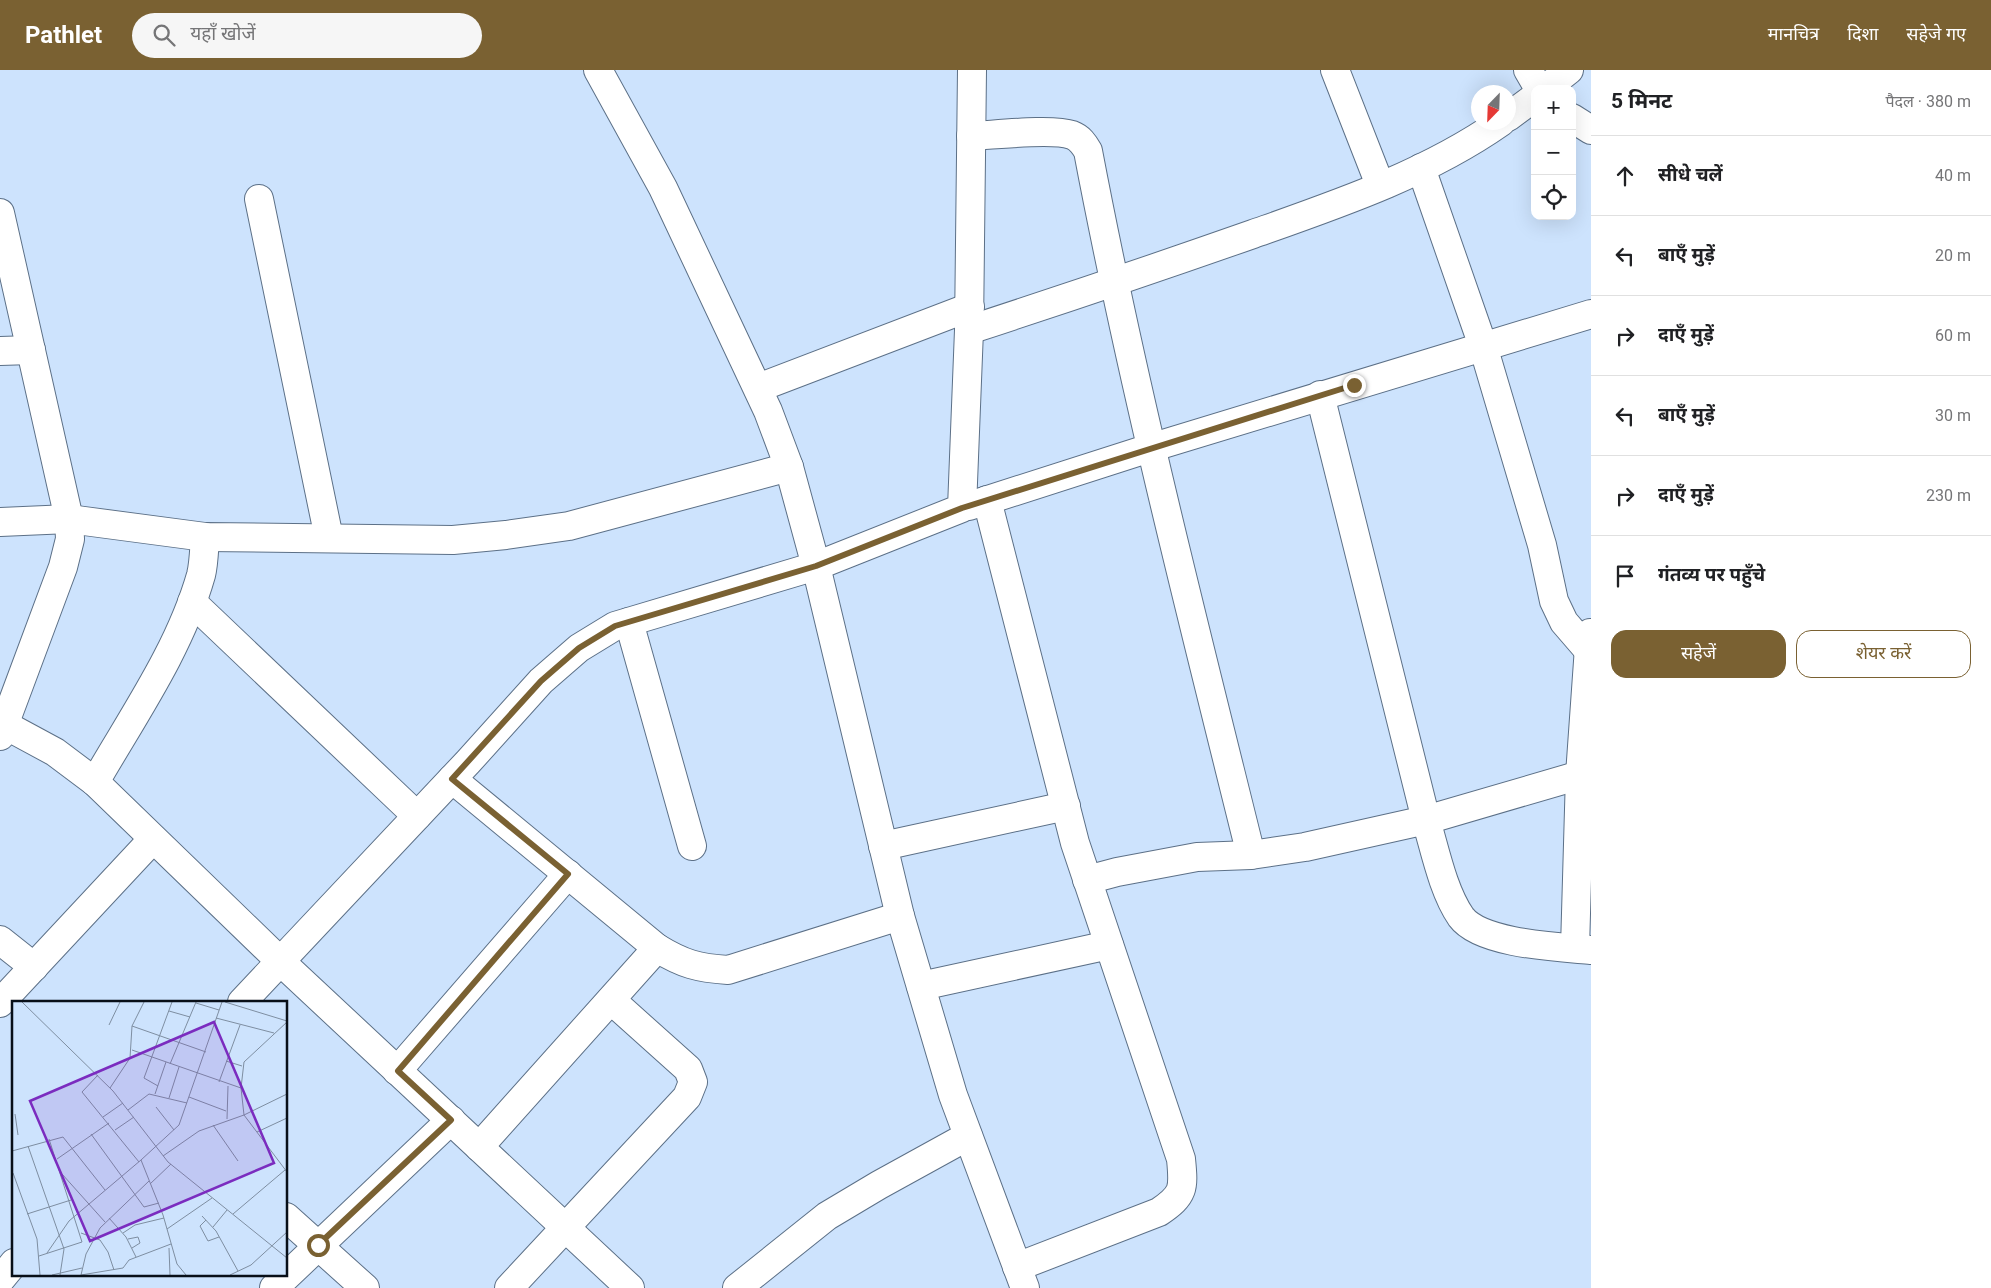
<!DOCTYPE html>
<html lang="hi">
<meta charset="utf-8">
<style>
:root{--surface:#fff;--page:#f6f6f6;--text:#202124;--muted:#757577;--line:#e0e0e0;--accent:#7a6132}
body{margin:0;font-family:Roboto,"Noto Sans Devanagari",sans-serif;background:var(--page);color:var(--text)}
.controls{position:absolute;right:15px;top:15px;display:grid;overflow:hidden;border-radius:10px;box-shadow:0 5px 20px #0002}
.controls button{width:45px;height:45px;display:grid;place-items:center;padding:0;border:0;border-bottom:1px solid var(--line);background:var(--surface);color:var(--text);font:25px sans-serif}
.compass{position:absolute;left:1471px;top:15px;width:45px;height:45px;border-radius:50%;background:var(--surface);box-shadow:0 5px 20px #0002;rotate:203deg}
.stop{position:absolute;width:15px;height:15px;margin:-11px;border:4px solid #7a6132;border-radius:50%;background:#fff}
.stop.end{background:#7a6132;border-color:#fff;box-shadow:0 1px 5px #0008}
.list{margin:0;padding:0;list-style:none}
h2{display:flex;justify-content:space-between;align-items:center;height:65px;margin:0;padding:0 20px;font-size:21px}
h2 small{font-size:16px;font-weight:400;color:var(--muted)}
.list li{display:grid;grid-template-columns:32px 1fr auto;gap:15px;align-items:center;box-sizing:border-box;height:80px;padding:0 20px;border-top:1px solid var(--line)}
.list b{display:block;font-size:19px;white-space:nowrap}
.list em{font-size:16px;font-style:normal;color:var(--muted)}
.actions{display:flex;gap:10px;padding:15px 20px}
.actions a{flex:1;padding:11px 0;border:1px solid var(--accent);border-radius:15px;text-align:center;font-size:18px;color:var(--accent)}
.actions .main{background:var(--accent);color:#fff}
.icon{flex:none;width:28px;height:28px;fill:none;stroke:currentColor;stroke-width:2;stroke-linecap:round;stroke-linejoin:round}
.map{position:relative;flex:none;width:1591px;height:1218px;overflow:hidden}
header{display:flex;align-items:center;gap:30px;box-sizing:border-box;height:70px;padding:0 25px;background:var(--accent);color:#fff}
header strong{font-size:24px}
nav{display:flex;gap:28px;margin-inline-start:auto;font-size:18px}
.search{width:350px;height:45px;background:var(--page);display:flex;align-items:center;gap:12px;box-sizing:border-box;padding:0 18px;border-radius:28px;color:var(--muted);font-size:19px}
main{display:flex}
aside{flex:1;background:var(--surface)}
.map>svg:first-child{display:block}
</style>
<header>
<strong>Pathlet</strong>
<div class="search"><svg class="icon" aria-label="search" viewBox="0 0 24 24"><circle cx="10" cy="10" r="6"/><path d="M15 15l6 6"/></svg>यहाँ खोजें</div>
<nav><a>मानचित्र</a><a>दिशा</a><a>सहेजे गए</a></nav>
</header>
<main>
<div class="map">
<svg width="1591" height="1218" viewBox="0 0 1591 1218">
<rect width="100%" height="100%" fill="#cde3fd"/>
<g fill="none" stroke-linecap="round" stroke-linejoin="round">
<defs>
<g id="street">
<path d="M598 0 663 118 768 341 789 397 816 496 900 846 953 1025 1025 1218"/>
<path d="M1335 0 1380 115"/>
<path d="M1528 0 1539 19"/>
<path d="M1545 19 1569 0"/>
<path d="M1508 47 1535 27"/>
<path d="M1572 48 1591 60"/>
<path d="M971 66C994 65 1052 58 1072 65 1080 68 1084 74 1088 81 1133 318 1193 551 1251 785"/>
<path d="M1421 98 1483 276 1542 475 1554 531 1564 552 1589 581"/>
<path d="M259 129 329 468"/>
<path d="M0 143 69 449 70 469 63 497 0 666"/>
<path d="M969 260C1064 229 1159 197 1253 164 1338 134 1427 104 1501 52"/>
<path d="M0 281 31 280"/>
<path d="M758 318 970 237"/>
<path d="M1320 325 1426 750C1435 780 1443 821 1461 847 1481 874 1558 877 1591 880"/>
<path d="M987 430 1075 773 1181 1089C1184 1119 1184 1125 1159 1142L1017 1197"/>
<path d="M969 436 1150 378 1591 244"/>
<path d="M0 452 69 449 205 467 453 470 506 465 569 456 789 397"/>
<path d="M192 532 417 746"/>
<path d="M629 552 692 776"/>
<path d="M5 655 55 682 95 712 280 891 630 1218"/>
<path d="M452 709 657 878C683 894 698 898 728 900L900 846"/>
<path d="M95 712C133 646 180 579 201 505 204 493 204 479 205 467"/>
<path d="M883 776 1066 736"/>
<path d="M1087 810 1117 802 1197 787 1251 785 1305 777 1426 750 1580 705"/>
<path d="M0 870 34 897"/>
<path d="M1575 878 1580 705 1590 563"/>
<path d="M921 916 1109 875"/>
<path d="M242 932 468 692 541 611 579 578 615 556 816 496 962 438 969 260 972 0"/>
<path d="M0 933 153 769"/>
<path d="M397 1001 568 804"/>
<path d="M479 1077 657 878"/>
<path d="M286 1147 365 1218"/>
<path d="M0 1210 14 1193"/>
<path d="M274 1218 451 1050"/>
<path d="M509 1218 687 1027 693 1012 688 999 611 930"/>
<path d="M737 1218 827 1146 879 1115 968 1066"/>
</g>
</defs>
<use href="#street" stroke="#5c7087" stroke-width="30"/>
<use href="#street" stroke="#fff" stroke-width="28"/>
</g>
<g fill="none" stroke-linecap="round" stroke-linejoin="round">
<path stroke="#7a6132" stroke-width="6" d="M318 1175 451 1050 398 1001 568 804 452 709 541 611 579 578 615 556 816 496 962 438 1354 315"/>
</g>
<g transform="translate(12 931)">
<rect width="275" height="275" fill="#cde3fd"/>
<path fill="none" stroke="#7e8ea1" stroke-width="1" d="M10 1 101 90 156 161 275 257M213 1 275 20M184 2 207 9M157 10 178 16M204 17 262 32M275 21 232 61 229 87 232 114 275 171M97 24 108 1M120 25 194 51M120 49 229 87M214 60 230 65M158 63 184 1M86 74 70 91 127 161M207 81 228 24M146 85 132 77 160 1M98 87 118 57 120 25 132 1M143 93 154 61M177 96 214 110M157 97 167 66M144 106 162 129M116 109 137 93 175 102M3 113 6 134M91 116 111 102M215 118 216 85M201 124 226 160M103 129 122 116M245 131 275 117M79 133 132 206 147 202M16 145 52 248 48 274M0 150 51 136 93 189M151 155 187 130 232 114 275 93M45 158 97 122M1 172 25 238 28 274M50 173 93 221M138 183 159 163M15 213 59 199M221 213 273 169M190 215 204 230 226 270M97 217 114 236 124 256M194 219 188 225 196 240 207 236M201 226 215 209M155 228 200 197M69 232 88 239 96 251 102 269M111 232 123 224 152 217M116 238 126 236 128 242 120 247M157 247 158 274M35 252 57 220 129 159M27 255 70 241 37 138M40 274 70 267M69 274 74 253 88 227 137 180M69 274 111 267 117 259 159 243M174 274 165 263 151 214 129 159 167 124 210 1M218 274 239 264 275 231"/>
<path fill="#7b2cbf" fill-opacity="0.15" stroke="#7b2cbf" stroke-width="2.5" d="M202 21 262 162 78 240 18 100Z"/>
<rect width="275" height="275" fill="none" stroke="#080f18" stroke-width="2.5"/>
</g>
</svg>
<div class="controls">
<button>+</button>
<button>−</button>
<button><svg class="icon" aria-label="locate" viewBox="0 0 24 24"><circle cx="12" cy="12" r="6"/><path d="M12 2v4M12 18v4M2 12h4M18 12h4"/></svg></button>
</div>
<svg class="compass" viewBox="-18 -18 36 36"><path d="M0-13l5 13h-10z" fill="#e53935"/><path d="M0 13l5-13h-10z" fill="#757577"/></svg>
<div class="stop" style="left:318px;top:1175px"></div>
<div class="stop end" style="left:1354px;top:315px"></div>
</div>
<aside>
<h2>5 मिनट<small>पैदल · 380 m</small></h2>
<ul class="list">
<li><svg class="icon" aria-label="ahead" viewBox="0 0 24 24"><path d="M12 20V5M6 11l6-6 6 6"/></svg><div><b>सीधे चलें</b></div><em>40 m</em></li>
<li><svg class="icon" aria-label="left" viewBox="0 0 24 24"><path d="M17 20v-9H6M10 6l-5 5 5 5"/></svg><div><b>बाएँ मुड़ें</b></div><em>20 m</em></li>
<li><svg class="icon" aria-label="right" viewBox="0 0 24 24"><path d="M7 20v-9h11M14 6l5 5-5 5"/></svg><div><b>दाएँ मुड़ें</b></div><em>60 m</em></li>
<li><svg class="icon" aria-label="left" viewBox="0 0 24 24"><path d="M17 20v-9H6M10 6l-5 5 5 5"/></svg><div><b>बाएँ मुड़ें</b></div><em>30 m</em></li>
<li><svg class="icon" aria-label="right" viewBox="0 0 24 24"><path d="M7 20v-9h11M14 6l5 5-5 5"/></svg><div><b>दाएँ मुड़ें</b></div><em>230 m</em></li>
<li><svg class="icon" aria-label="arrive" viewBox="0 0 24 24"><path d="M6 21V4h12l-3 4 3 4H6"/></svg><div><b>गंतव्य पर पहुँचे</b></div></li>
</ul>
<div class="actions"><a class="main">सहेजें</a><a>शेयर करें</a></div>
</aside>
</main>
